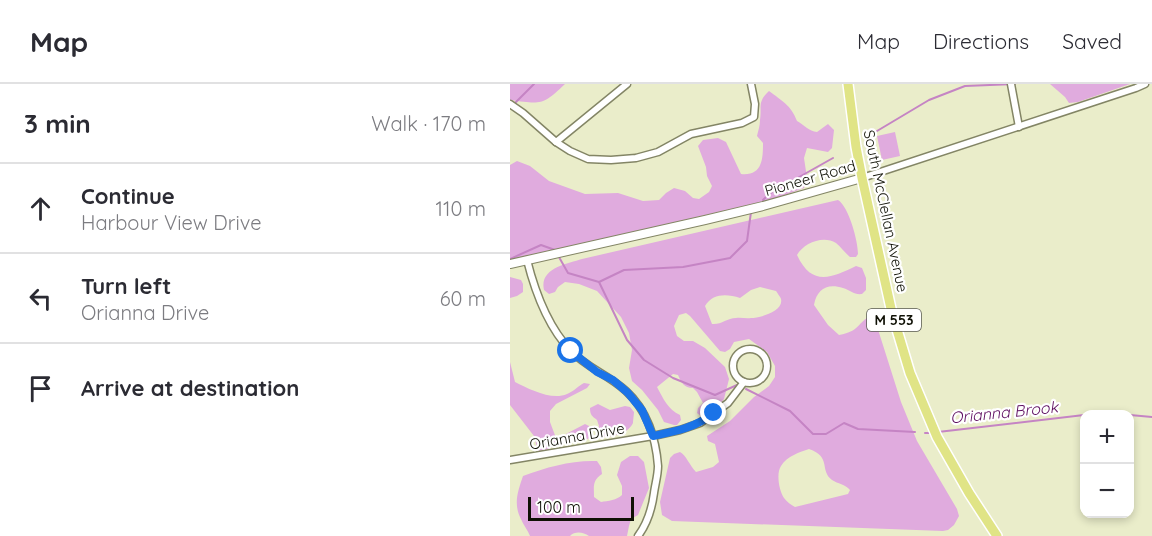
<!DOCTYPE html>
<meta charset="utf-8">
<style>
:root{--surface:#fff;--page:#f2f2f3;--text:#2b2b33;--muted:#7c7c81;--line:#e1e1e2}
body{margin:0;font-family:Quicksand,sans-serif;background:var(--page);color:var(--text)}
.controls{position:absolute;right:18px;bottom:18px;display:grid;overflow:hidden;border-radius:12px;box-shadow:0 3px 9px #0003}
.controls button{width:54px;height:54px;display:grid;place-items:center;padding:0;border:0;border-bottom:2px solid var(--line);background:var(--surface);color:var(--text);font:30px sans-serif}
.scale{position:absolute;left:18px;bottom:15px;width:106px;box-sizing:border-box;padding-left:6px;border:3px solid #0f1005;border-top:0;font-size:16px;line-height:21px;white-space:nowrap;color:#0f1005;-webkit-text-stroke:4px #fff;paint-order:stroke}
.stop{position:absolute;width:18px;height:18px;margin:-14px;border:4px solid #1a73e8;border-radius:50%;background:#fff}
.stop.end{background:#1a73e8;border-color:#fff;box-shadow:0 2px 6px #0008}
.list{margin:0;padding:0;list-style:none}
h2{display:flex;justify-content:space-between;align-items:center;height:78px;margin:0;padding:0 24px;font-size:26px}
h2 small{font-size:20px;font-weight:400;color:var(--muted)}
.list li{display:grid;grid-template-columns:39px 1fr auto;gap:18px;align-items:center;box-sizing:border-box;height:90px;padding:0 24px;border-top:2px solid var(--line)}
.list b{display:block;font-size:22px;white-space:nowrap}
.list p{margin:0;font-size:20px;white-space:nowrap;color:var(--muted)}
.list em{font-size:20px;font-style:normal;color:var(--muted)}
.icon{flex:none;width:33px;height:33px;fill:none;stroke:currentColor;stroke-width:2;stroke-linecap:round;stroke-linejoin:round}
.map{position:relative;flex:none;width:642px;height:452px;overflow:hidden}
header{display:flex;align-items:center;gap:36px;box-sizing:border-box;height:84px;padding:0 30px;background:var(--surface);border-bottom:2px solid var(--line)}
header strong{font-size:28px}
nav{display:flex;gap:33px;margin-inline-start:auto;font-size:21px}
main{display:flex}
aside{flex:1;background:var(--surface)}
.map>svg:first-child{display:block}
</style>
<header>
<strong>Map</strong>
<nav><a>Map</a><a>Directions</a><a>Saved</a></nav>
</header>
<main>
<aside>
<h2>3 min<small>Walk · 170 m</small></h2>
<ul class="list">
<li><svg class="icon" aria-label="ahead" viewBox="0 0 24 24"><path d="M12 20V5M6 11l6-6 6 6"/></svg><div><b>Continue</b><p>Harbour View Drive</p></div><em>110 m</em></li>
<li><svg class="icon" aria-label="left" viewBox="0 0 24 24"><path d="M17 20v-9H6M10 6l-5 5 5 5"/></svg><div><b>Turn left</b><p>Orianna Drive</p></div><em>60 m</em></li>
<li><svg class="icon" aria-label="arrive" viewBox="0 0 24 24"><path d="M6 21V4h12l-3 4 3 4H6"/></svg><div><b>Arrive at destination</b></div></li>
</ul>
</aside>
<div class="map">
<svg width="642" height="452" viewBox="0 0 642 452">
<rect width="100%" height="100%" fill="#eaedca"/>
<g fill="#e0abde" fill-rule="evenodd">
<path d="M0 0H55C32 22 31 20 0 16Z"/>
<path d="M540 0H620L568 18 559 19 555 13Z"/>
<path d="M259 7C272 17 281 21 287 37 294 41 299 47 307 48L318 40 324 46 322 64 318 68 297 64 294 74 297 94 294 104 264 115 0 177V81L7 77 20 82 39 97 75 110 108 109 133 117 149 116 156 109 164 104 175 107 183 114 189 115 199 108 202 102 197 92 196 83 188 62 193 56 208 54 216 58 231 90C252 92 253 76 253 59L247 52C248 47 250 42 250 36 252 22 247 18 259 7Z"/>
<path d="M385 48 390 72 372 76 367 52Z"/>
<path d="M328 116C339 123 348 157 348 170L346 173H340C335 169 331 163 326 159 313 151 294 159 287 171 302 203 321 194 346 182L352 184 356 194V206L352 210C344 211 340 206 333 204 317 199 307 205 304 221L318 241 329 251C351 247 346 239 362 231L365 236 391 318 407 357 447 425 449 432 444 441 438 446 433 447 162 437 152 431 150 418 160 374 164 370 170 368C176 371 180 382 186 388L203 383 209 378 205 360 198 357 197 352 220 337 244 313 259 302 265 293V282L257 268 239 255 224 258 220 265 215 268 210 267 180 232 176 229 169 231 164 242 167 252 174 257H183L195 264 215 283 219 295 214 315 205 325 192 333 187 329 188 324 193 319 187 308 183 304C174 304 171 298 168 291L163 290 147 303C153 314 158 326 170 331L171 336 167 341H164L154 338 148 326 132 306 122 297 119 284 122 266 119 249 111 233 87 207 69 200 55 198 48 203 45 208 39 210 34 206C29 184 57 180 72 175ZM250 203 266 207C266 207 271 214 271 215 274 228 249 234 241 234 236 235 231 233 226 234 217 234 211 241 202 240L195 222C203 209 217 210 230 214L241 206ZM299 365C322 373 309 386 322 396 328 400 335 400 340 406L338 410 285 423C281 421 277 418 274 414 269 407 266 389 271 382 277 372 290 368 299 365Z"/>
<path d="M0 193 11 196 13 200V208L7 212 0 214Z"/>
<path d="M0 278 5 298C19 305 42 317 57 310 63 308 68 302 74 299L80 300 77 304 46 320 40 327V338L46 354 44 361 39 365 28 367 24 352 0 321Z"/>
<path d="M88 320 100 326 115 322 120 323 124 328C124 330 123 337 123 339 117 351 101 353 89 353L87 350 89 342 87 336C82 332 80 331 80 324Z"/>
<path d="M75 340 79 342 80 352 78 355 59 357 56 350Z"/>
<path d="M120 372H128L134 378 139 404 128 431 121 435 119 442 117 452H79C73 448 65 447 60 452H20C18 446 13 441 11 435 3 420 8 407 13 392 37 383 62 376 87 377L91 383 92 390C82 397 84 402 84 413L91 418C98 417 107 416 112 411V402L107 391 111 378Z"/>
</g>
<g fill="none" stroke-linecap="round" stroke-linejoin="round">
<g stroke="#c584c4" stroke-width="2">
<path d="M3 21 24 0"/>
<path d="M367 47 419 16 455 2 505 0"/>
<path d="M253 116 259 110 323 74"/>
<path d="M0 175 31 161 45 166 58 189 89 198 117 256 134 276 163 294 205 311 227 301"/>
<path d="M89 198 114 186 173 183 220 174 237 157 241 128"/>
<path d="M236 305 280 327 303 350H316L334 339 348 345 405 348"/>
<path d="M582 330H598"/>
<path d="M620 331 642 333"/>
<path d="M428 348 574 331"/>
<path d="M415 349H423"/>
</g>
<defs>
<g id="minor">
<path d="M501 0 509 43"/>
<path d="M0 20 13 29 46 58 117 0"/>
<path d="M46 58 60 67 78 75 101 76 126 74 148 68 181 50 232 39 244 33 245 20 241 0"/>
<path d="M352 94 626 4 635 0"/>
<path d="M17 176C25 208 37 242 61 267 77 284 99 291 116 307 137 326 146 355 148 382 148 391 145 401 144 409 142 424 137 440 128 452"/>
<circle cx="240" cy="282" r="17"/>
<path d="M0 376 143 352 170 346 190 339 218 319 234 298"/>
</g>
<path id="tertiary" d="M0 180 195 136 253 122 352 94"/>
<path id="primary" d="M338 0 346 63 352 94 382 229 400 289 427 353 459 409 487 452"/>
</defs>
<use href="#minor" stroke="#838565" stroke-width="9"/>
<use href="#tertiary" stroke="#838565" stroke-width="10"/>
<use href="#primary" stroke="#fff" stroke-width="12"/>
<use href="#minor" stroke="#fff" stroke-width="6"/>
<use href="#tertiary" stroke="#fff" stroke-width="8"/>
<use href="#primary" stroke="#e0e486" stroke-width="9"/>
</g>
<g fill="none" stroke-linecap="round" stroke-linejoin="round">
<path stroke="#1a73e8" stroke-width="8" d="M61 267 87 288 103 296 118 309 132 326 143 352C167 347 184 344 204 329"/>
</g>
<g text-anchor="middle" dominant-baseline="central" stroke-width="4.5" stroke-linejoin="round" paint-order="stroke">
<rect fill="#fff" stroke="#575850" stroke-width="1.5" x="357" y="225" width="54" height="22" rx="4.5"/>
<g font-size="14" font-weight="bold" fill="#0f1005">
<text x="384" y="236">M 553</text>
</g>
<g font-size="15" fill="#0f1005" stroke="#fff">
<text transform="translate(300 94) rotate(-16)">Pioneer Road</text>
<text transform="translate(376 127) rotate(78)">South McClellan Avenue</text>
<text transform="translate(67 352) rotate(-10)">Orianna Drive</text>
</g>
<g font-size="16" font-style="italic" fill="#5e0e60" stroke="#fff">
<text transform="translate(494 328) rotate(-6)">Orianna Brook</text>
</g>
</g>
</svg>
<div class="controls">
<button>+</button>
<button>−</button>
</div>
<div class="scale">100 m</div>
<div class="stop" style="left:61px;top:267px"></div>
<div class="stop end" style="left:204px;top:329px"></div>
</div>
</main>
